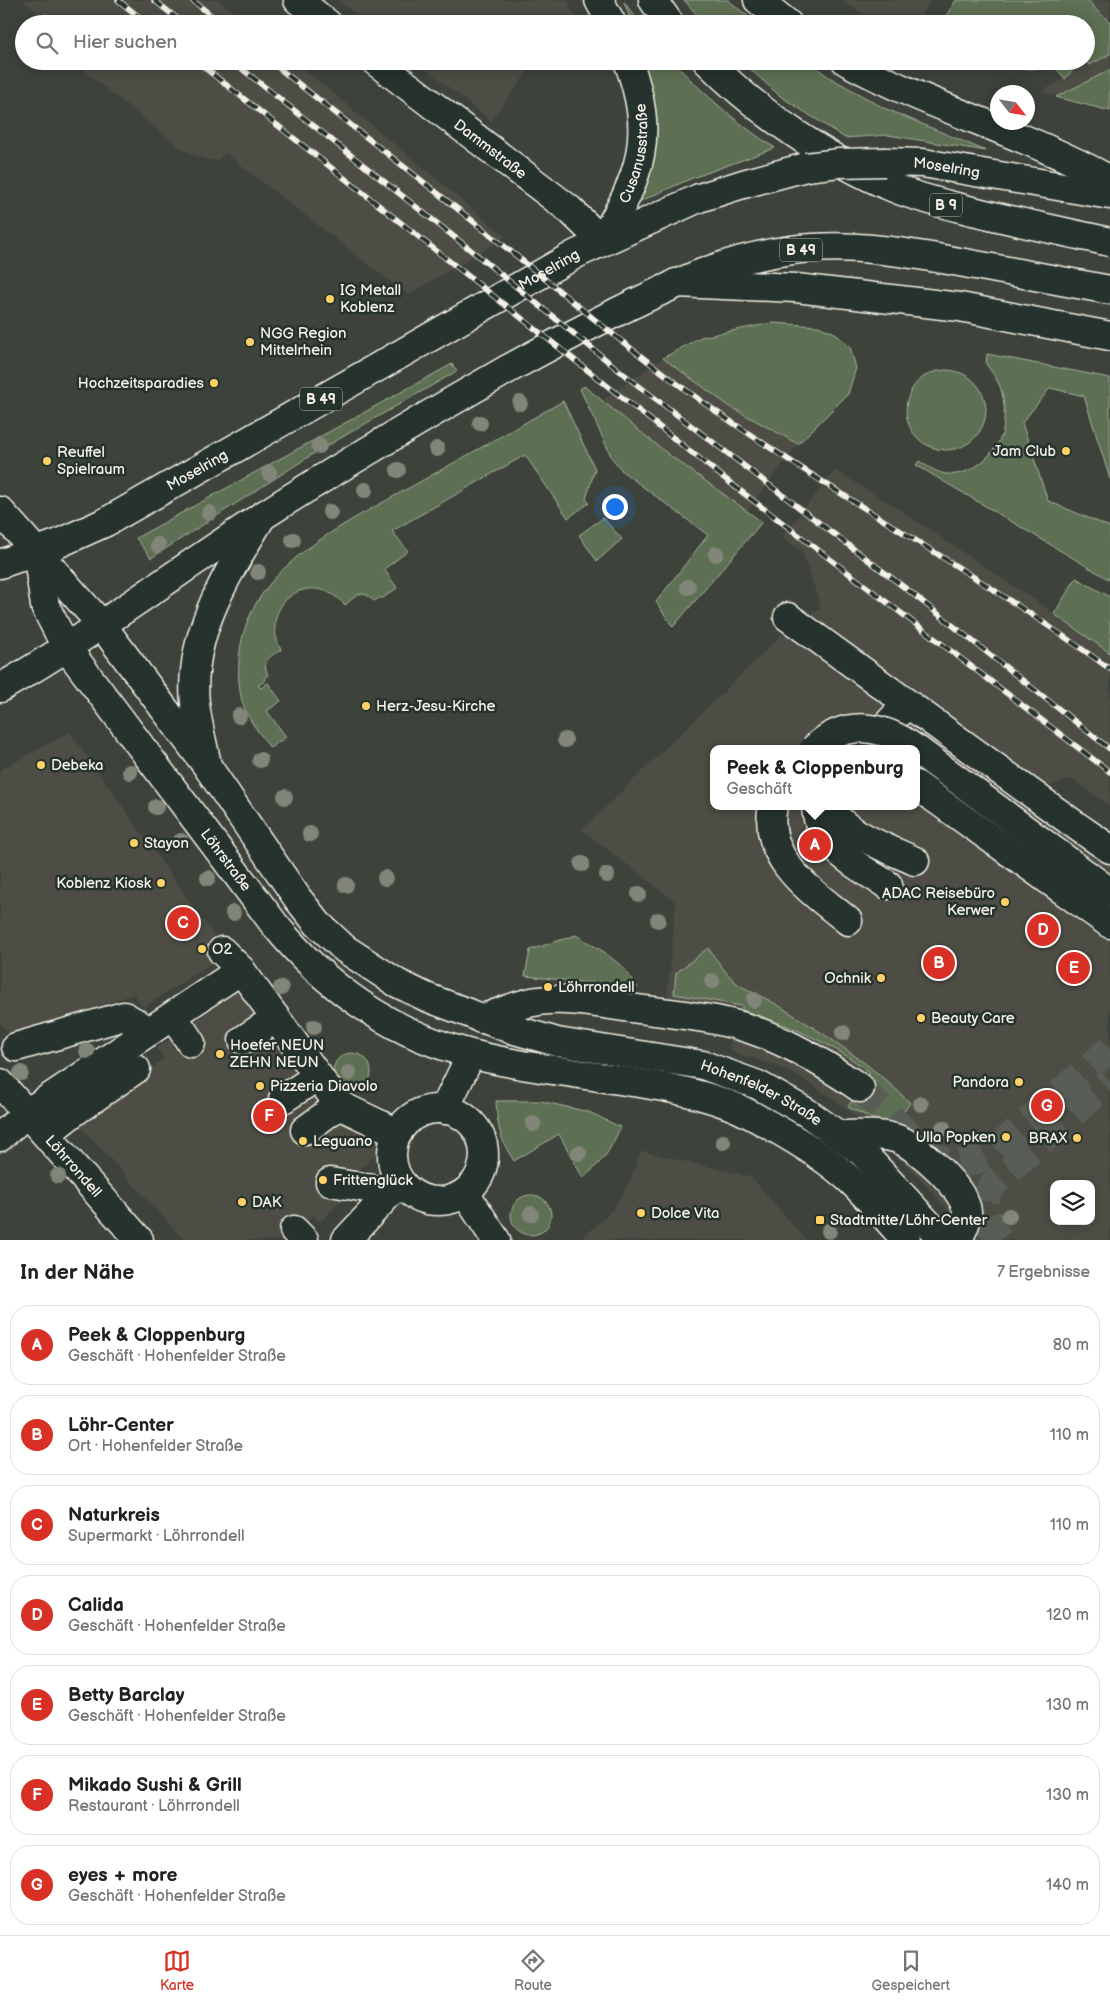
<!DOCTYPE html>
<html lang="de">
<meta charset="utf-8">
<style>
:root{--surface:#fff;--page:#f2f2f2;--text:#202124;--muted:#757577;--line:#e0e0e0;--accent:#d93025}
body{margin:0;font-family:"Balsamiq Sans",sans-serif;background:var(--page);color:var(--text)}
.controls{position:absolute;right:15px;bottom:15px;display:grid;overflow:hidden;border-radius:10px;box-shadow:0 2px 12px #0003}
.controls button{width:45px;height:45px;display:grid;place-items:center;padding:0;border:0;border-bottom:1px solid var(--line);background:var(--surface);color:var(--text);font:25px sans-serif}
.compass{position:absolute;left:990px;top:85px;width:45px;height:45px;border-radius:50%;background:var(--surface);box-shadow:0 2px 12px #0003;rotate:121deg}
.you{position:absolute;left:614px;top:506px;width:18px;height:18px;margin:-12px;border:4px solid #fff;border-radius:50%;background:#1a73e8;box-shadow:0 0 0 8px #1a73e833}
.badge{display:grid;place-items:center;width:32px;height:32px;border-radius:50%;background:var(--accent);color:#fff;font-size:16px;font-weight:700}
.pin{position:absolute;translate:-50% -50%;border:2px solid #fff;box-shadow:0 1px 5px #0006}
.popup{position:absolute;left:710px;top:745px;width:210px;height:65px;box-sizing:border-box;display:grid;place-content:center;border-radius:10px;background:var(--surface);filter:drop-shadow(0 1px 4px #0005);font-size:16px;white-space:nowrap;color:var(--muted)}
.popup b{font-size:19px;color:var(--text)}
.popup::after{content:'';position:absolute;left:50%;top:100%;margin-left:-10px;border:10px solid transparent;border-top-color:var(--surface)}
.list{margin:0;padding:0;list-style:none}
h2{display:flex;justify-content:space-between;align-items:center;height:65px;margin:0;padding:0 20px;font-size:21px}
h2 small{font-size:16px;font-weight:400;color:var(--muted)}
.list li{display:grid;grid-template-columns:32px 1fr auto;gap:15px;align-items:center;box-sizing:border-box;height:80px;margin:0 10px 10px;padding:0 10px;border:1px solid var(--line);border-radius:20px}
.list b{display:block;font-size:19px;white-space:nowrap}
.list p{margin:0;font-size:16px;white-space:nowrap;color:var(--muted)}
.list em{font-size:16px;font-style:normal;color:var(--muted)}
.icon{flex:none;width:28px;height:28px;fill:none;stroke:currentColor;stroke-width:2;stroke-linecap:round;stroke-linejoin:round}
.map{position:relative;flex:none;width:1110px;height:1240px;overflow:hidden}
.search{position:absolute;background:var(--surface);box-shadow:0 2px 12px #0003;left:15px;right:15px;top:15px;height:55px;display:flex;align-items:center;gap:12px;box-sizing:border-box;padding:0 18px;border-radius:28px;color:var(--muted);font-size:19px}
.sheet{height:695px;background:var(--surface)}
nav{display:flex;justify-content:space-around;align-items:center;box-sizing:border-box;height:70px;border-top:1px solid var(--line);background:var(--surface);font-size:14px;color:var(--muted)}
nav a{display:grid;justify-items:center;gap:2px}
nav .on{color:var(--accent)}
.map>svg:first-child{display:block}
</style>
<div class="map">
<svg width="1110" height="1240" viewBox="0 0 1110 1240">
<rect width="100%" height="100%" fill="#3d433b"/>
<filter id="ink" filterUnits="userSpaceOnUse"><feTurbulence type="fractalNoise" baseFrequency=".02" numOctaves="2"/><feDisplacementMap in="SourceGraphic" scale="10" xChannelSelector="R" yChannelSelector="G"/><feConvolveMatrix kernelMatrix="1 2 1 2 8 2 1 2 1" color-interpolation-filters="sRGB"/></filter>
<g filter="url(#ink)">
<g fill="#4d4e45" fill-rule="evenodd">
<path d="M22 0H218L248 24H52Z"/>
<path d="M338 0H567L579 24H368Z"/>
<path d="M841 0H932L918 19 914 16 900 24H881Z"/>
<path d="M1088 0H1110V111L1041 92 1065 78 1080 61H1086L1099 14Z"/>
<path d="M75 61H294L506 237 408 295 225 153 218 160H209L196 156 182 149 74 63Z"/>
<path d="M416 61H547L528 71 491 121Z"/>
<path d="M663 358 729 406 798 444 747 511 668 454 602 401Z"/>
<path d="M835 470 897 508 1036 601 1110 653V806L1072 779 1046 787 1110 831V1240H975L907 1165 867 1125 828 1095 787 1070 729 1050 737 1010 667 998 676 902 582 830 790 627 821 607 802 551 782 537ZM714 749H916V806H714ZM1054 1184H1091V1221H1054Z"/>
<path d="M70 732 226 953 143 1008 134 994 11 1035 0 1023V770Z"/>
<path d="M241 989 380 1151 351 1177 357 1185 320 1222 313 1215 288 1240H184L76 1121 164 1059 157 1048Z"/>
<path d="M641 1151 751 1177 806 1240H580L606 1217 618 1202 627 1187Z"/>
</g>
<g fill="#5d7053" stroke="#a8b09e">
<path d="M684 0H728L757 24H705Z"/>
<path d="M956 0H1088L1099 13 1110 22V54L1090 65 1085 61 1086 24H941Z"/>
<path d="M624 2 641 24H632Z"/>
<path d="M645 61H672C704 94 736 123 775 148L690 179 634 204 653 161 657 127Z"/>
<path d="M741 61H807L829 77 884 108 986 151 888 135 845 138 780 96Z"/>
<path d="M1003 61H1080L1065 79 1052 63C1034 72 1020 70 1003 61Z"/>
<path d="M1110 70V111L1056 97Z"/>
<path d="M772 323 818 326 835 333 850 347 856 368 848 394 798 444 729 406 663 358 701 337Z"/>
<path d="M987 354 1110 378V479L1084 396 1050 388 1022 423 1048 501 1110 527V580L916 465 919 461C927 466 937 473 947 474 970 477 993 456 1001 437 1005 426 1005 409 1003 398 1001 384 994 375 986 364Z"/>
<path d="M452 364 457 371 313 454 151 558 136 538Z"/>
<circle cx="946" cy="410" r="40"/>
<path d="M584 386 668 454 762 522 673 627 656 602 708 535 623 472 612 458 580 389Z"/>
<path d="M563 401 595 469 586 499 589 503 568 518 525 455 392 531 408 551 384 569 397 588 383 598H379L374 601C360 587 356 597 345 605 310 566 257 604 281 650 270 656 261 661 268 675L264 678 265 681 258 685 261 688 268 683 281 701 267 711 286 737 270 748C263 737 253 726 247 714 239 698 238 679 239 662 243 570 338 528 407 489 459 460 511 431 563 401Z"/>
<path d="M603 518 622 539 597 561 579 535Z"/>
<path d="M1076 578 1110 597V653L1054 614Z"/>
<path d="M576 935 604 952 624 968 638 988 525 976 530 950Z"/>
<path d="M708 948C716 959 724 971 734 981 744 990 769 999 781 1007 827 1036 872 1064 910 1103L895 1124 873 1119 848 1107 870 1072C831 1043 788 1024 742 1010V1006L674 994 676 973Z"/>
<circle cx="352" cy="1072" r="19"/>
<path d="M496 1101H540L589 1112 620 1127C611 1151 602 1162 583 1178L559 1134 514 1161C500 1140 497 1125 496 1101Z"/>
<circle cx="531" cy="1215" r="20"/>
</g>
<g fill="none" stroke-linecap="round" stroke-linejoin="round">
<g stroke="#585d55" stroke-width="28" stroke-dasharray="28 14" stroke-linecap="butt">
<path d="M860 1088C876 1103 932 1160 949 1163 964 1166 977 1160 990 1155L1110 1049"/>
<path d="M1000 1240C992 1230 984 1214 986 1201 986 1196 990 1189 992 1185L1110 1081"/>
</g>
<defs>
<g id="minor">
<path d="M298 0 328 24"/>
<path d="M599 0 612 24"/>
<path id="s1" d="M375 61 569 209 602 241C641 174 656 137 628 61"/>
<path d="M676 283 796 288 960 307 1110 336"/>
<path id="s2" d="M0 511 101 624 207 766 298 899 318 924 345 949 397 983 426 997 508 1028 557 1042 703 1065 758 1085 806 1112 862 1152 943 1240"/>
<path id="s3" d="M37 551 45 606 66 647 275 925C323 984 386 1030 460 1051 498 1062 539 1068 579 1074 629 1082 679 1086 727 1104 742 1109 757 1118 771 1126 798 1141 826 1158 849 1179 869 1198 887 1219 906 1240"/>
<path d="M788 617 1078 827 1110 849"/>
<path d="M864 749 907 704"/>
<path d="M916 749 1110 892"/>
<path d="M206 760C202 741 197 722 195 703 188 634 228 573 262 516"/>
<path d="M916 785 1110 924"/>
<path d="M773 806C761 859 813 892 848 921"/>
<path d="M816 806C818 846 858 867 888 885"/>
<path d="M831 806C836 831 894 851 915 861"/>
<path d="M222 951 241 970 339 1105 398 1133"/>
<path d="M173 1016 191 1043"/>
<path d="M481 1019C500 1013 519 1003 539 1001 568 997 601 1004 630 1008 660 1012 691 1015 720 1021 771 1031 818 1059 860 1088"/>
<path d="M243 1040 276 1018"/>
<path d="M16 1047 124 1016 150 1031"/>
<path id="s4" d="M0 1083 139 1240"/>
<path d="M283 1099 318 1076"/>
<circle cx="438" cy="1155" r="46"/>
<path d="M444 1110 465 1067"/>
<path d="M305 1130 339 1105"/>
<path d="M46 1134 74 1112 136 1069"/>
<path d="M841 1135C859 1135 877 1133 895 1138 917 1145 964 1188 967 1211 968 1221 962 1231 958 1240"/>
<path d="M0 1137 27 1113 241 970"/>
<path d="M330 1182 391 1192"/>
<path d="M465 1193 496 1240"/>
<path d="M294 1230 304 1240"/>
<path d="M346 1240 400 1182"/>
</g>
<g id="major">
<path id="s5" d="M885 162 923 163 1110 195"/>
<path id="s6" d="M0 564 57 544 106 522 576 254 699 198 743 184 806 167"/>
<path d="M0 688C91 636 176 572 264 515 344 464 426 416 508 369 548 347 588 326 629 306 685 279 729 258 792 250 852 242 911 253 970 264 1017 273 1063 281 1110 290"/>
</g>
<g id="highway">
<path d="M653 0 670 24"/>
<path d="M758 0 788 24"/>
<path d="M707 61C756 111 829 161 894 188 920 199 949 205 977 212 1021 223 1066 232 1110 242"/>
<path d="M846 61C931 108 1025 133 1110 180"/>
</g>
</defs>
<use href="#minor" stroke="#f4f1e8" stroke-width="31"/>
<use href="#major" stroke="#f4f1e8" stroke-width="31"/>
<use href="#highway" stroke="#f4f1e8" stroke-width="31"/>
<use href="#minor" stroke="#26332d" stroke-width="28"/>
<use href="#major" stroke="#26332d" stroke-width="28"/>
<use href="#highway" stroke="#26332d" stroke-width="28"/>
<defs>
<g id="rail">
<path d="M118 0 148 24"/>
<path d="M154 0 184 24"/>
<path d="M192 0 222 24"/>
<path d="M196 61 738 489 1110 772"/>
<path d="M232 61 477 255 631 380 909 591 1110 749"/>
<path d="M270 61C346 122 423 181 499 242 567 296 633 353 704 403 836 496 979 574 1110 669"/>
</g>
</defs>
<use href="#rail" stroke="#f4f1e8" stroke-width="5.5"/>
<use href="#rail" stroke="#26332d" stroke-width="4" stroke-dasharray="11" stroke-linecap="butt"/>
<defs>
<path id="minor-bridge" d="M814 749C845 718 884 725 915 749"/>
<path id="major-bridge" d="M806 167 839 163 885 162"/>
</defs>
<use href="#minor-bridge" stroke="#f4f1e8" stroke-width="31" stroke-linecap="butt"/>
<use href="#major-bridge" stroke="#f4f1e8" stroke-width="31" stroke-linecap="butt"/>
<use href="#minor-bridge" stroke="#26332d" stroke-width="28"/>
<use href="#major-bridge" stroke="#26332d" stroke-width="28"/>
</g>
<g fill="#818679">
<circle cx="520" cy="403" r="8"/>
<circle cx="480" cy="423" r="8"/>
<circle cx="319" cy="446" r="8"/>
<circle cx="437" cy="449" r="8"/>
<circle cx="398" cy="470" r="8"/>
<circle cx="269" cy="473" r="8"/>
<circle cx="365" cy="490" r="8"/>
<circle cx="330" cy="512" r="8"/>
<circle cx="209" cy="513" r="8"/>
<circle cx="293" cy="540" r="8"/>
<circle cx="158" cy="545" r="8"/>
<circle cx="716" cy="554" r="8"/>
<circle cx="258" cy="572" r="8"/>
<circle cx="688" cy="587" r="8"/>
<circle cx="239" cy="716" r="8"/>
<circle cx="565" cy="740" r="8"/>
<circle cx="260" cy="760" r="8"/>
<circle cx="130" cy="772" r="8"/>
<circle cx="285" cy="797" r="8"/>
<circle cx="156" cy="807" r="8"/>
<circle cx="310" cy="834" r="8"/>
<circle cx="181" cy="841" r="8"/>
<circle cx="582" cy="864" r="8"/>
<circle cx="607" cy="875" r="8"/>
<circle cx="208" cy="878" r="8"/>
<circle cx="385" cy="878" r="8"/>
<circle cx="346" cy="885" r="8"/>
<circle cx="639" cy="894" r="8"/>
<circle cx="233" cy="913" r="8"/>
<circle cx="658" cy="920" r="8"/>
<circle cx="712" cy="981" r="8"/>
<circle cx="281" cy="988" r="8"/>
<circle cx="754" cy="1000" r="8"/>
<circle cx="314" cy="1027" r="8"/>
<circle cx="843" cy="1033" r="8"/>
<circle cx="87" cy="1051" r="8"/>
<circle cx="21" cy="1073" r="8"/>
<circle cx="349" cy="1073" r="8"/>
<circle cx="921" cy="1104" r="8"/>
<circle cx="533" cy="1124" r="8"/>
<circle cx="943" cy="1128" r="8"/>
<circle cx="723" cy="1142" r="8"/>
<circle cx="579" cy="1153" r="8"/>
<circle cx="58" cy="1176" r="8"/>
<circle cx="531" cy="1214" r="8"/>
<circle cx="1009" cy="1216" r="8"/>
<circle cx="829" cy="1231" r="8"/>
</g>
</g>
<g fill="#ffd166" stroke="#26332d" stroke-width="2">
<circle cx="330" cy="299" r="5"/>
<circle cx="250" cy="342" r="5"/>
<circle cx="214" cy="383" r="5"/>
<circle cx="1066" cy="451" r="5"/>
<circle cx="47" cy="461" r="5"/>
<circle cx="366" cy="706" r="5"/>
<circle cx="41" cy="765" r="5"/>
<circle cx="134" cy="843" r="5"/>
<circle cx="161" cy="883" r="5"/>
<circle cx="1005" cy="902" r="5"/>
<circle cx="202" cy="949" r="5"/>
<circle cx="881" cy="978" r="5"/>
<circle cx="548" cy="987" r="5"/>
<circle cx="921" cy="1018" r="5"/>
<circle cx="220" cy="1054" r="5"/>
<circle cx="1019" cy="1082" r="5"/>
<circle cx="260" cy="1086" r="5"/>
<circle cx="1006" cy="1137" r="5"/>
<circle cx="1077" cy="1138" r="5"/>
<circle cx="303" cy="1141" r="5"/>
<circle cx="323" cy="1180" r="5"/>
<circle cx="242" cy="1202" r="5"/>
<circle cx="641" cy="1213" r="5"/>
<rect x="815" y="1215" width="10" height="10" rx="2.5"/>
</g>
<g text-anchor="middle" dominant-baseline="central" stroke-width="5" stroke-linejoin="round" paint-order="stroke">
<g fill="#26332d" stroke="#b6b8b0" stroke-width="1">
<rect x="930" y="193.5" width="32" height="23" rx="4"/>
<rect x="780" y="238.5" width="42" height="23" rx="4"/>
<rect x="300" y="387.5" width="42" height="23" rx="4"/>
</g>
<g font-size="14" font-weight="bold" fill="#f4f1e8">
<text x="946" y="205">B 9</text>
<text x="801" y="250">B 49</text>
<text x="321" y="399">B 49</text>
</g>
<g font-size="15" fill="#f4f1e8" stroke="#26332d">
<text stroke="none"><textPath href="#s1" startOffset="145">Dammstraße</textPath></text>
<text stroke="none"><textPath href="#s1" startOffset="385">Cusanusstraße</textPath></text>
<text stroke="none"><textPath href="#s5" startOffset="62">Moselring</textPath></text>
<text stroke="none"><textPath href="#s6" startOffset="624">Moselring</textPath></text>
<text stroke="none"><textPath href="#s6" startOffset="219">Moselring</textPath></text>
<text stroke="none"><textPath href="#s3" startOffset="368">Löhrstraße</textPath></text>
<text stroke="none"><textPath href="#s2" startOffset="1004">Hohenfelder Straße</textPath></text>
<text stroke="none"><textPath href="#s4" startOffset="111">Löhrrondell</textPath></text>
</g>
<g font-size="15" fill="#f4f1e8" stroke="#26332d" text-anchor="start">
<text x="340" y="290">IG Metall<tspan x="340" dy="17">Koblenz</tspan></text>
<text x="260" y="333">NGG Region<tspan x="260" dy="17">Mittelrhein</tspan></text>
<text x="204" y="383" text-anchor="end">Hochzeitsparadies</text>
<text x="1056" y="451" text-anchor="end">Jam Club</text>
<text x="57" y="452">Reuffel<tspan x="57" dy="17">Spielraum</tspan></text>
<text x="376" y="706">Herz-Jesu-Kirche</text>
<text x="51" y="765">Debeka</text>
<text x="144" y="843">Stayon</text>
<text x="151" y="883" text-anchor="end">Koblenz Kiosk</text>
<text x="995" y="893" text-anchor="end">ADAC Reisebüro<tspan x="995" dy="17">Kerwer</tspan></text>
<text x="212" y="949">O2</text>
<text x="871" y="978" text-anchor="end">Ochnik</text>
<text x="558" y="987">Löhrrondell</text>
<text x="931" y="1018">Beauty Care</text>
<text x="230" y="1045">Hoefer NEUN<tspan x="230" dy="17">ZEHN NEUN</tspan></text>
<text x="1009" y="1082" text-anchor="end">Pandora</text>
<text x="270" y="1086">Pizzeria Diavolo</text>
<text x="996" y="1137" text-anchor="end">Ulla Popken</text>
<text x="1067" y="1138" text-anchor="end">BRAX</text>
<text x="313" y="1141">Leguano</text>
<text x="333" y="1180">Frittenglück</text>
<text x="252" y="1202">DAK</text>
<text x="651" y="1213">Dolce Vita</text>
<text x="830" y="1220">Stadtmitte/Löhr-Center</text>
</g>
</g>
</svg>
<div class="controls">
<button><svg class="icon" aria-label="layers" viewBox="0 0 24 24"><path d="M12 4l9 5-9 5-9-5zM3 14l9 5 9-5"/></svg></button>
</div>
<svg class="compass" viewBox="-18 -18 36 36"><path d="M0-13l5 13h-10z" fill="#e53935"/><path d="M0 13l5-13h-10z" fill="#757577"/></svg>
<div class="you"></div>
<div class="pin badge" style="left:815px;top:845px">A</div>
<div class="popup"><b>Peek &amp; Cloppenburg</b>Geschäft</div>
<div class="pin badge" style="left:939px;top:963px">B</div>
<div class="pin badge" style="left:183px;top:923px">C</div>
<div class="pin badge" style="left:1043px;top:930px">D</div>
<div class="pin badge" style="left:1074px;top:968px">E</div>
<div class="pin badge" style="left:269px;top:1116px">F</div>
<div class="pin badge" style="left:1047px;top:1106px">G</div>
<div class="search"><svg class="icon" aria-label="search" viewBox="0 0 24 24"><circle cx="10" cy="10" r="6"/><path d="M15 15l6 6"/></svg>Hier suchen</div>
</div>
<section class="sheet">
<h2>In der Nähe<small>7 Ergebnisse</small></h2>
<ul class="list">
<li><span class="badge">A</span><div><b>Peek &amp; Cloppenburg</b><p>Geschäft · Hohenfelder Straße</p></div><em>80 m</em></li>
<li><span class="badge">B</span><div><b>Löhr-Center</b><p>Ort · Hohenfelder Straße</p></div><em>110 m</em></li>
<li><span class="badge">C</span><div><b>Naturkreis</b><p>Supermarkt · Löhrrondell</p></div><em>110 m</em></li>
<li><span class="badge">D</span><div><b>Calida</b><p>Geschäft · Hohenfelder Straße</p></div><em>120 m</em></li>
<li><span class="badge">E</span><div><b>Betty Barclay</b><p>Geschäft · Hohenfelder Straße</p></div><em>130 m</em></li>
<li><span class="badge">F</span><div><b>Mikado Sushi &amp; Grill</b><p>Restaurant · Löhrrondell</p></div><em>130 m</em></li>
<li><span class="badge">G</span><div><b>eyes + more</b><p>Geschäft · Hohenfelder Straße</p></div><em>140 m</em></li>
</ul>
</section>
<nav>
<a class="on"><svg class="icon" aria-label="map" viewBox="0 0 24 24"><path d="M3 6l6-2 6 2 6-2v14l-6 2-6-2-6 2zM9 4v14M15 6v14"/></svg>Karte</a>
<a><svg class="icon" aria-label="directions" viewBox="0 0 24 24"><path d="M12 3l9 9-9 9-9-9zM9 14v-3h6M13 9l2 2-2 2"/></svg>Route</a>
<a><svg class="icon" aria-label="saved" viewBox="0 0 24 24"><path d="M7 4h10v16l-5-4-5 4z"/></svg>Gespeichert</a>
</nav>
